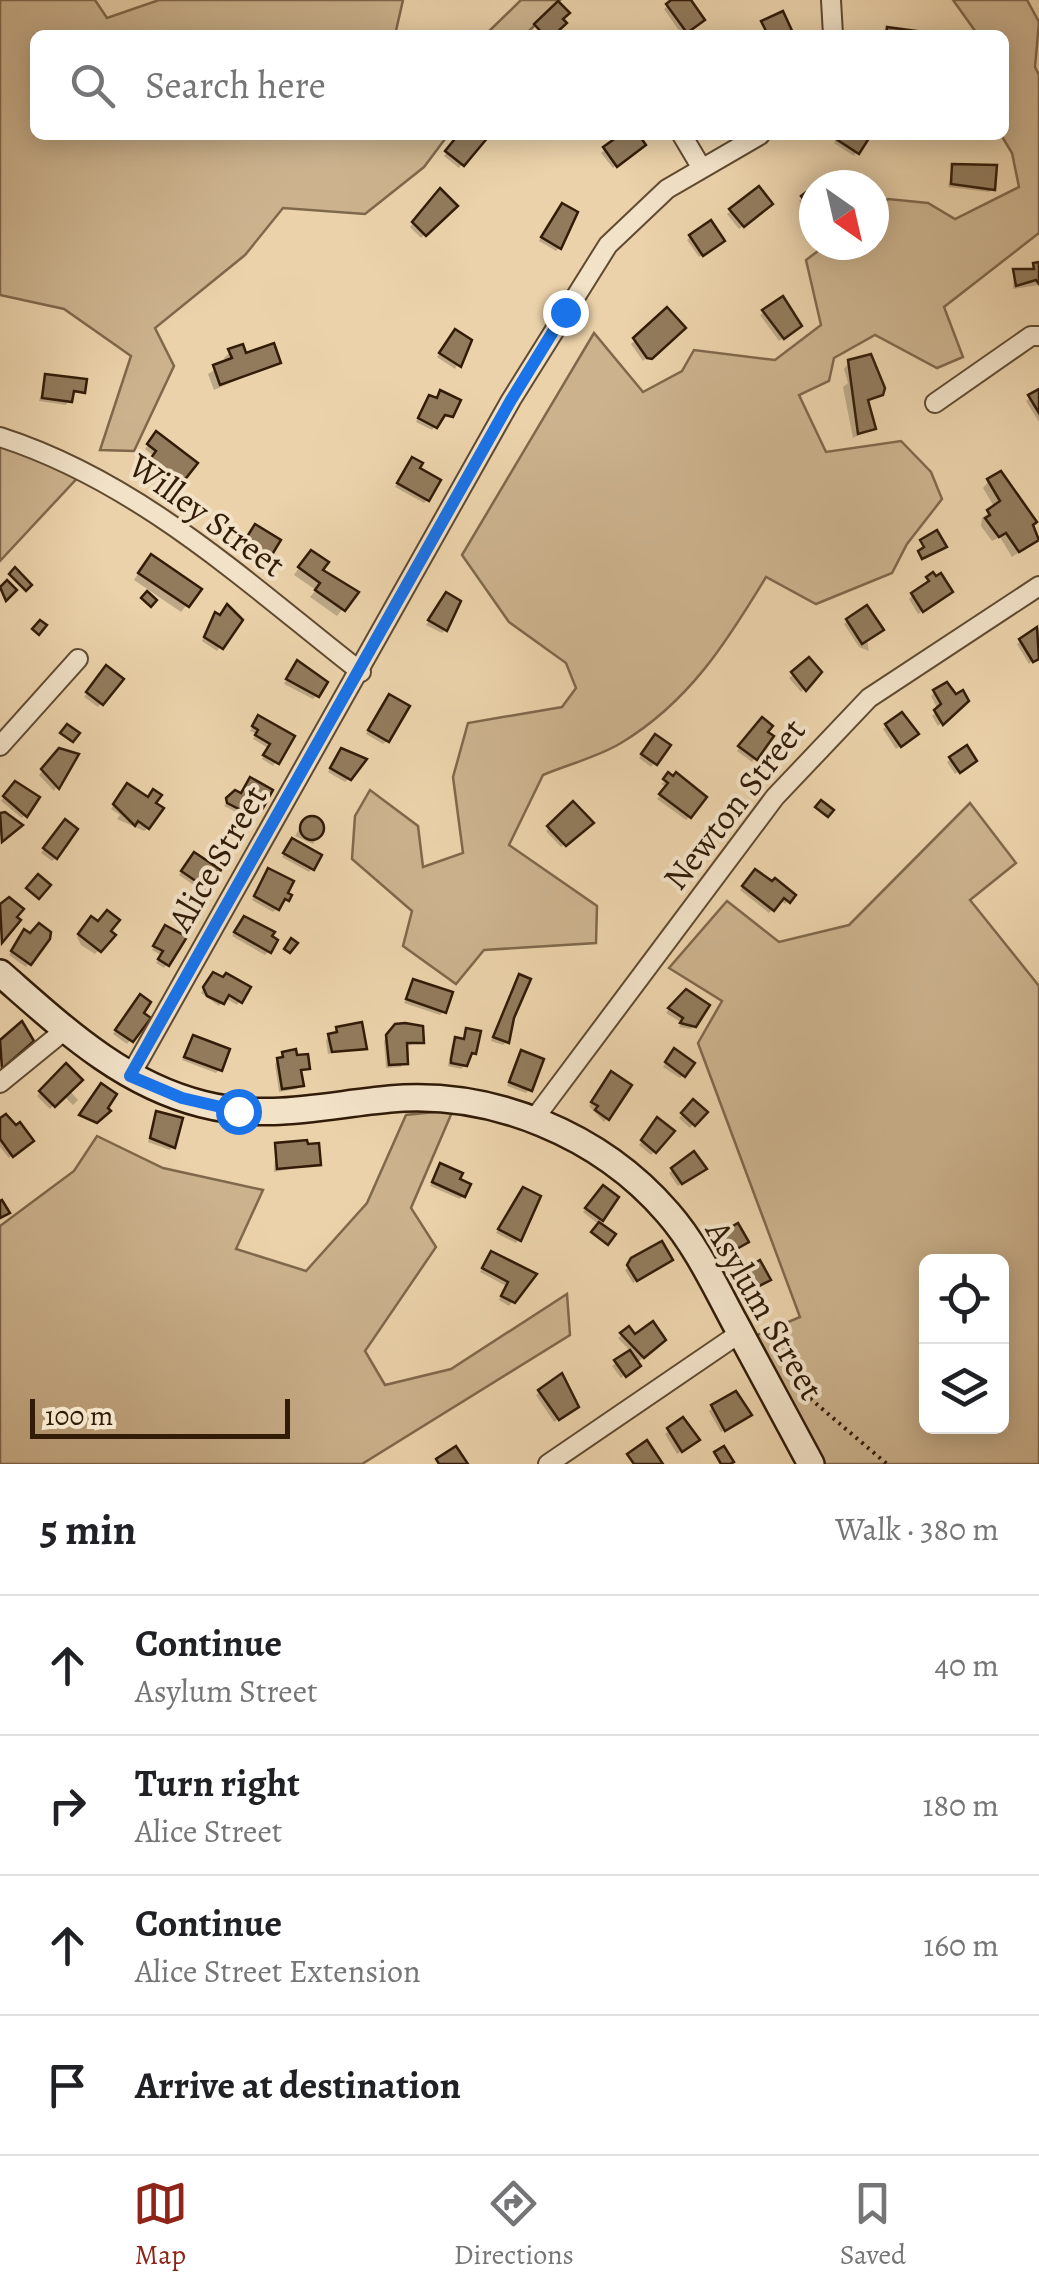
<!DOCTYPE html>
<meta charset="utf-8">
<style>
:root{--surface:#fff;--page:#f6f6f6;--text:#202124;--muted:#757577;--line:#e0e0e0;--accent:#8f2418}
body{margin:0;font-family:Alegreya,serif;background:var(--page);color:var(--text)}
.controls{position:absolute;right:30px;bottom:30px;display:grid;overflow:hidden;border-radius:15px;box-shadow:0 5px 25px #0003}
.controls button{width:90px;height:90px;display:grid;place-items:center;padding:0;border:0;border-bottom:2px solid var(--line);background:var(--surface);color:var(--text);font:50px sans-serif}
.compass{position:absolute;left:799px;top:170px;width:90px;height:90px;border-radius:50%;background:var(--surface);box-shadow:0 5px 25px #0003;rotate:146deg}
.scale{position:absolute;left:30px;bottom:25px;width:260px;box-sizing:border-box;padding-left:10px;border:5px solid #321c08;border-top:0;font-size:28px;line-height:35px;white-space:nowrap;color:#321c08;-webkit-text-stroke:8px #f2e2c8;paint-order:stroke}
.stop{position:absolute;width:30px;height:30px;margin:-22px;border:8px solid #1a73e8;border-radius:50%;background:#fff}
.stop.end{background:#1a73e8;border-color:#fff;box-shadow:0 2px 10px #0008}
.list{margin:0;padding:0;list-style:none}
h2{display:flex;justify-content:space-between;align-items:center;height:130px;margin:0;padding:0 40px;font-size:42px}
h2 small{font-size:32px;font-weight:400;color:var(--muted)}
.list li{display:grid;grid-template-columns:65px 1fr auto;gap:30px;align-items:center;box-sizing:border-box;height:140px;padding:0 40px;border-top:2px solid var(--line)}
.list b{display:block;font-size:38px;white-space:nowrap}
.list p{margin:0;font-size:32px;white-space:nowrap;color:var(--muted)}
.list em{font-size:32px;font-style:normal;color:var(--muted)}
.icon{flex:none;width:55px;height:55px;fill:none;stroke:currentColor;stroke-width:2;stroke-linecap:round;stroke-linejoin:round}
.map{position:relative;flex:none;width:1039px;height:1464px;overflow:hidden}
.search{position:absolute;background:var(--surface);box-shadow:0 5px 25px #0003;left:30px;right:30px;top:30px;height:110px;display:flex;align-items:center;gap:25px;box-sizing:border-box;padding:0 35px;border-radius:15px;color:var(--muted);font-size:38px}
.sheet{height:690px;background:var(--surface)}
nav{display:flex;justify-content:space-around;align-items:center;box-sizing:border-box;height:140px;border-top:2px solid var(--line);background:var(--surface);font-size:28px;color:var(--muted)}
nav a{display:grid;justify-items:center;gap:5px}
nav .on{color:var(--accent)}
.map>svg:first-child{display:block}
</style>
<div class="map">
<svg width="1039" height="1464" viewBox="0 0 1039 1464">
<rect width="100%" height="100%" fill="#ebd2aa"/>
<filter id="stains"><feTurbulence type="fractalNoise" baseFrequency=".002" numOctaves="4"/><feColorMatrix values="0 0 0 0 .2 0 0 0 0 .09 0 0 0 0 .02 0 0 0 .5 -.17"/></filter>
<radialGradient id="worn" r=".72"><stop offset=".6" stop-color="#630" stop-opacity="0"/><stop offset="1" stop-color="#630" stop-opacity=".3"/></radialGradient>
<g fill="#ccb38e" stroke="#7f684b" stroke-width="2.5" fill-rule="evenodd">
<path d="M0 0H95L107 18 159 0H403L395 35H35V135H448L424 167 365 214 283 208 245 255 155 328 174 366 134 451 100 450 131 356 64 309 0 295Z"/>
<path d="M521 0H560L525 35H485Z"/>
<path d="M953 0H1027L1039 22 1035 67 1039 75V233L944 307 963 357 937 368 875 335 834 358 829 381 799 395 826 452 901 441 931 472 942 499 907 544 892 573 816 604 766 577C726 643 689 702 621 743 598 757 569 764 543 775L509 845 597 906 596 943 484 950 456 984 403 946 412 911 352 859 355 816 370 790 418 826 423 867 463 853 453 777 468 723 562 707 576 688 566 663 509 622 462 555 594 333 643 392 682 371 694 350 775 360 821 325 806 260 826 245H874V209L888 199 928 203 955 219 1019 187 1012 153 1001 135 1004 35H978Z"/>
<path d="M0 445 82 473 0 561Z"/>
<path d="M970 803 1016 863 970 900 1039 986V1464H824L755 1336 800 1317 698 1043 722 1001 669 968 727 901 779 942 849 925ZM926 1262H1002V1426H926Z"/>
<path d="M453 1110 411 1208 436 1247 365 1351 385 1385 451 1369 567 1294 570 1335 362 1464H0V1226L74 1171 97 1136 163 1168 263 1190 236 1249 306 1271 367 1203 406 1115Z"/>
</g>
<g fill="#0003">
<path d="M676 0H688L699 23 682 35 664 9Z"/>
<path d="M460 135 485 136 459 168 444 156Z"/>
<path d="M624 135H636L640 148 613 168 601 153Z"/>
<path d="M839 135H868L854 156 834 143Z"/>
<path d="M953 166 993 188 989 192 948 187Z"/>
<path d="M814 190V214L810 217 799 201Z"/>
<path d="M440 192 454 206 421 238 410 227Z"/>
<path d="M766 208 739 229 727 214 731 211Z"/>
<path d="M558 209 559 248 556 251 539 241Z"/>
<path d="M691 236 718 244 699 257 687 240Z"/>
<path d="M1039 264V285L1013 289 1014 271 1031 272Z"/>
<path d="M666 311 682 328 643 361 631 344Z"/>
<path d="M764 312 795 330 779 341 760 315Z"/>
<path d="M452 336 469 341 455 369 437 357Z"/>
<path d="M230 352 244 356 278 362 214 390 208 374 226 363 224 358Z"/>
<path d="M850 362 880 394 866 403 873 428 853 438 843 387 848 383 844 369Z"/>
<path d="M46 376 82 392 71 394 66 405 39 401Z"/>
<path d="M1039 391V422L1026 401Z"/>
<path d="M441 393 451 416 441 417 432 430 416 422 426 401H436Z"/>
<path d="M157 435 181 480 178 484 149 462 154 456 145 449Z"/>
<path d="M409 464 417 469 427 500 424 503 395 487Z"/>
<path d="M989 481 1030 525 1037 539 1012 557 1000 537 992 541 981 526 982 518 995 508 983 488Z"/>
<path d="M252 531 268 556 264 560 242 548Z"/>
<path d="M305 559 355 593 337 616 310 597 316 590 294 575Z"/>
<path d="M145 563 199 589 181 612 134 580Z"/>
<path d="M933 575 946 595 918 614 909 599Z"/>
<path d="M442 599 445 630 442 633 426 625Z"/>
<path d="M212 619 240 620 217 651 202 641Z"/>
<path d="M847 621 867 640 869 651 859 647 844 624Z"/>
<path d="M1039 629V653L1029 664 1017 644Z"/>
<path d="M809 661 819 672 801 692 789 678Z"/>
<path d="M294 667 317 695 313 699 284 684Z"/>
<path d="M103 672 120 679 98 707 84 697Z"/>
<path d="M935 692 966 700 938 726 932 716 938 710 931 696Z"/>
<path d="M386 700 387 741 383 744 366 734Z"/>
<path d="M255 722 292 737 273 766 262 759 268 748 253 739 256 734 250 731Z"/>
<path d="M758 723 771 737 752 762 737 751Z"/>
<path d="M887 726 912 738 896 749 883 729Z"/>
<path d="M652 741 668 746 651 767 639 758Z"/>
<path d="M60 751 73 757 54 791 39 775Z"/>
<path d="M338 755 349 778 345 782 328 772Z"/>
<path d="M951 759 970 764 955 774 947 762Z"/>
<path d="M675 775 690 816 686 820 657 799 666 787 661 784Z"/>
<path d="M15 784 25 815 22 818 1 801Z"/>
<path d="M124 790 148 828 144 831 117 819 120 815 111 809Z"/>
<path d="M235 793 261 806 257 810 249 805 242 815 224 806Z"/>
<path d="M573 805 591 823 561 847 546 831Z"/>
<path d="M306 817 324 827 313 844 295 836Z"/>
<path d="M61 826 56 858 52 861 41 853Z"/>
<path d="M289 845 312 868 309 872 282 857Z"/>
<path d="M190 859 207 888 204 892 179 875Z"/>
<path d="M755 872 792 896 785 904 780 900 769 913 740 890Z"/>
<path d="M265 875 287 900 273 912 252 900Z"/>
<path d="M92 919 112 935 95 954 81 945 77 937Z"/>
<path d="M240 923 269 951 265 955 232 936Z"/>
<path d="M162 932 167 964 164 968 156 963 161 955 152 950Z"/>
<path d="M21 936 29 963 26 967 9 955Z"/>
<path d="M520 977 507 1041 503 1045 491 1041Z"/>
<path d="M210 978 240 1001 237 1005 225 998 219 1006 201 993Z"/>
<path d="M414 982 444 1011 440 1015 404 1003Z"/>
<path d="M137 1000 140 1014 148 1019 127 1044 113 1034Z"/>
<path d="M672 1005 694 1025 691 1029 679 1027 682 1023 666 1013Z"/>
<path d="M337 1029 364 1048 328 1054 326 1040Z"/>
<path d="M467 1030 465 1065 461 1069 448 1066 452 1044 462 1041Z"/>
<path d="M391 1031 421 1042 405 1046 401 1067 386 1068 384 1041Z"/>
<path d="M193 1038 220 1069 216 1073 182 1060Z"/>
<path d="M521 1053 529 1089 526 1093 507 1086Z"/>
<path d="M283 1054 307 1068 299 1072 297 1089 279 1092 275 1064Z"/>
<path d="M671 1055 683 1075 680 1078 663 1067Z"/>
<path d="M66 1067 69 1090 78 1100 73 1105 63 1095 50 1109 37 1096Z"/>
<path d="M608 1078 607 1118 604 1122 589 1106Z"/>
<path d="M693 1103 704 1113 690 1128 679 1118Z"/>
<path d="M157 1114 173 1147 170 1150 148 1142Z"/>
<path d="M0 1122 27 1144 9 1158 0 1147Z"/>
<path d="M654 1124 672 1131 651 1155 639 1145Z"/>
<path d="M276 1146 318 1164 274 1172Z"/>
<path d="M441 1166 457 1181 463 1196 460 1199 430 1186Z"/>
<path d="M673 1170 700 1172 678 1186 669 1173Z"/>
<path d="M603 1188 601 1219 597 1223 583 1212Z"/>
<path d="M520 1194 519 1239 516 1243 496 1233Z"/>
<path d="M737 1226 742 1245 720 1258 711 1243Z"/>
<path d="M491 1254 533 1275 509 1306 499 1300 506 1286 480 1272Z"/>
<path d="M666 1263 633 1283 625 1270 629 1267Z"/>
<path d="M737 1277 764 1283 741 1295 733 1281Z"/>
<path d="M622 1335 663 1339 621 1378 612 1366 631 1352 618 1338Z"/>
<path d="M540 1392 572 1410 554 1422 536 1395Z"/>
<path d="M713 1407 745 1419 721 1432 709 1411Z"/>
<path d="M682 1420 693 1443 677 1454 665 1434Z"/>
</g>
<g fill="#927b5c" stroke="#321c08" stroke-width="2.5">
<path d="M671 0H691L705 20 687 33 666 4Z"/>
<path d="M558 1 570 13 563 19 567 23 554 35H544L534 24Z"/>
<path d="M783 11 794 35H768L761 21Z"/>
<path d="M887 27 917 31 916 35H886Z"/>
<path d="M458 135 489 136 464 166 445 151Z"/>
<path d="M620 135H639L646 145 617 167 603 147Z"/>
<path d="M838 135H871L859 154 836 139Z"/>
<path d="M952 164 997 165 995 190 951 184Z"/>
<path d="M838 172 847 185H815L822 183Z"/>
<path d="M759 186 773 204 744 227 729 209Z"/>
<path d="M814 186V214L801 196Z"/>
<path d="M440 188 458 206 426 236 412 222Z"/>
<path d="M562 203 578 212 561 249 541 237Z"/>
<path d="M711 220 725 241 703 256 689 235Z"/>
<path d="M1039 262V284L1036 280 1016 286 1013 269H1034L1033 263Z"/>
<path d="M783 296 802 326 784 339 762 310Z"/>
<path d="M667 307 686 328 652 359 647 358 633 338Z"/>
<path d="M455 329 472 340 461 367 439 353Z"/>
<path d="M274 343 281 363 220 385 213 365 232 358 228 349 243 344 246 353Z"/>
<path d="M871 354 885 388 883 395 868 400 876 429 858 434 848 360Z"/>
<path d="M45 374 87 379 85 393 74 391 72 402 42 398Z"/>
<path d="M1039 389V413L1028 395Z"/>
<path d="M440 390 461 400 453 417 445 415 437 428 418 418 429 395 437 398Z"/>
<path d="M156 431 198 463 183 482 151 458 156 451 147 444Z"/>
<path d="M412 457 423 463 420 468 441 480 429 501 397 483Z"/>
<path d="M1001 471 1037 522 1033 525 1039 540 1019 552 1006 533 999 537 985 518 990 515 987 510 1000 501 987 479Z"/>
<path d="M255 524 281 540 270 558 243 543Z"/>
<path d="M937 530 947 547 922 559 918 551 924 547 920 540Z"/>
<path d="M311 550 329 562 323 570 359 592 345 611 315 590 320 583 298 567Z"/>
<path d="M151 554 202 589 189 607 138 573Z"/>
<path d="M15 567 32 585 26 591 9 574Z"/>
<path d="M933 572 936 576 941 573 953 592 923 612 911 593 929 581 926 577Z"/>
<path d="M7 580 17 590 6 601 0 587Z"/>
<path d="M147 591 157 600 151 607 141 598Z"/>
<path d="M446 592 461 601 447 631 428 620Z"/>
<path d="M227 604 243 620 223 649 204 637 215 612 220 615Z"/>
<path d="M867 605 884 630 862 644 846 619Z"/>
<path d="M40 620 47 625 39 635 32 629Z"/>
<path d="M1037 627 1039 659 1033 662 1019 639Z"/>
<path d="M809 657 822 672 806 691 791 672Z"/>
<path d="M297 660 328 682 319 697 286 679Z"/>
<path d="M106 665 124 679 103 705 86 692Z"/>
<path d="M947 682 956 694 963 690 969 701 943 725 934 710 941 704 933 690Z"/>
<path d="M389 694 410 706 389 742 368 730Z"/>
<path d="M902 712 919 734 901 747 885 724Z"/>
<path d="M258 715 295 736 279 764 263 755 270 744 255 735 258 730 252 726Z"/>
<path d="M762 717 773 726 768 732 774 736 757 760 738 746Z"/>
<path d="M67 724 80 733 73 742 60 733Z"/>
<path d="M655 734 671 745 657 765 641 754Z"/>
<path d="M967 745 977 761 960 773 949 757Z"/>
<path d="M59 748 79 754 59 789 41 769Z"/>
<path d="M341 748 367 759 351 780 330 768Z"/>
<path d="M668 772 673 776 676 772 707 797 691 818 659 794 668 783 663 779Z"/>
<path d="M250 777 273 790 263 808 253 803 247 813 227 803 226 798 235 790 241 793Z"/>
<path d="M15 781 40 797 27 817 3 796Z"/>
<path d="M127 783 148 797 153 789 162 795 156 803 164 808 149 829 138 821 135 826 113 804Z"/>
<path d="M821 800 834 810 828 817 815 807Z"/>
<path d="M573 801 594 823 566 846 547 826Z"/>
<path d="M5 812 23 825 2 842 0 813Z"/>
<circle cx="312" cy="828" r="12"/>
<path d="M65 819 78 829 57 859 43 848Z"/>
<path d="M292 838 322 855 314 870 283 853Z"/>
<path d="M194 852 221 870 209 890 181 871Z"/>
<path d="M268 868 294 881 288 893 292 895 289 901 285 899 279 910 254 896Z"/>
<path d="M755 869 772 881 775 878 796 895 790 903 784 898 774 911 742 886Z"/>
<path d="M38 874 51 885 39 899 26 888Z"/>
<path d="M9 897 24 909 17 917 21 920 2 943 0 904Z"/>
<path d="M107 910 120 920 111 931 116 935 101 952 78 934 91 916 98 921Z"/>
<path d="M244 916 275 932 272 936 278 940 271 953 234 932Z"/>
<path d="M39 923 51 932 50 939 31 965 11 951 24 929 30 933Z"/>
<path d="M165 925 187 937 169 966 158 959 163 951 153 946Z"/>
<path d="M291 938 298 943 290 953 284 949Z"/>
<path d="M213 972 223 977 226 973 251 987 242 1003 229 995 224 1004 207 996 203 987Z"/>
<path d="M519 974 531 979 514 1018 509 1043 493 1037Z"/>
<path d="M413 979 453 992 446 1013 406 999Z"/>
<path d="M686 989 710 1005 696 1027 680 1023 683 1018 668 1008Z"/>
<path d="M140 994 151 1002 144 1013 151 1018 133 1042 115 1030Z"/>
<path d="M22 1021 34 1041 2 1069 0 1040Z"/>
<path d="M362 1022 367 1049 332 1052 328 1034 337 1032 336 1027Z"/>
<path d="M405 1023 423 1026 424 1043H407L408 1064 389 1065 386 1035 395 1024Z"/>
<path d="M466 1028 481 1031 476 1054 472 1053 467 1066 451 1063V1059L455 1037 464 1039Z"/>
<path d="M193 1035 230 1049 222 1071 184 1057Z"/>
<path d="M674 1048 695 1063 685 1077 665 1062Z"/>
<path d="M296 1049 297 1055 308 1054 310 1069 301 1070 304 1086 282 1089 277 1058 283 1057 282 1052Z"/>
<path d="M521 1050 544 1059 532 1091 509 1082Z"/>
<path d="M66 1063 83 1080 55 1107 39 1091Z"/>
<path d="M611 1071 632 1085 609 1120 595 1110 598 1106 591 1102Z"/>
<path d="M101 1083 117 1094 108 1108 111 1111 97 1123 79 1115Z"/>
<path d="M693 1099 708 1112 695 1126 681 1113Z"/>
<path d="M156 1111 183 1118 175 1148 150 1138Z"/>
<path d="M6 1114 16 1125 20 1122 34 1141 13 1157 0 1139V1118Z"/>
<path d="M657 1117 675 1131 656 1153 641 1140Z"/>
<path d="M307 1140 308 1144 319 1143 321 1165 277 1169 275 1143Z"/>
<path d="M694 1151 707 1169 682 1184 671 1168Z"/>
<path d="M440 1163 463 1173 460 1179 471 1184 465 1197 432 1182Z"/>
<path d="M603 1185 619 1197 603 1221 585 1208Z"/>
<path d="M523 1187 541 1196 521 1241 498 1229Z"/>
<path d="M2 1200 10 1213 0 1218V1201Z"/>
<path d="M599 1222 616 1234 608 1245 591 1232Z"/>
<path d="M738 1223 749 1242 724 1256 714 1237Z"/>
<path d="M662 1241 673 1260 637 1281 627 1265 631 1258Z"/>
<path d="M491 1251 537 1274 515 1303 501 1296 508 1282 482 1268Z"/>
<path d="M760 1260 771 1280 745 1293 735 1275Z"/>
<path d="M653 1321 666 1340 644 1358 620 1333 629 1326 635 1334Z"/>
<path d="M630 1350 641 1366 626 1377 614 1360Z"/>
<path d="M562 1373 579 1407 559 1420 538 1390Z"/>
<path d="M736 1391 752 1415 725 1431 711 1405Z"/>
<path d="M683 1417 700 1440 682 1452 667 1428Z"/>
<path d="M647 1440 663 1464H634L627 1454Z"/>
<path d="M456 1446 468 1464H439L436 1459Z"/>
<path d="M724 1446 734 1462 730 1464H721L714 1452Z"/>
</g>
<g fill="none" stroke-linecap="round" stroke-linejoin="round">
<defs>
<g id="street">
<path d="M831 0 833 35"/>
<path d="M682 135 701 167"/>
<path d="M935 403 1031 336H1039"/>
<path d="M0 437C140 482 247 583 361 672"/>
<path d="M0 746 78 659"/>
<path d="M130 1076 511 400 608 245 667 189 760 135"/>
<path d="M0 1083 65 1030"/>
<path d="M534 1119 775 797 869 698 1039 586"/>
<path d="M548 1464 740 1333"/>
</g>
<path id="secondary" d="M0 973C62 1027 120 1083 202 1104 267 1121 325 1105 390 1099 493 1090 601 1135 668 1213 696 1245 715 1286 735 1323 760 1370 786 1417 811 1464"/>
</defs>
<use href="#street" stroke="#604a30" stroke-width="22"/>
<use href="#secondary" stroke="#321c08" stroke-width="30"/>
<path stroke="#321c08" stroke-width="4" stroke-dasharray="2.5 5" stroke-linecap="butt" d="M793 1384 887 1464"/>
<use href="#street" stroke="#f2e2c8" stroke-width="18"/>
<use href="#secondary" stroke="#f2e2c8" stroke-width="25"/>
</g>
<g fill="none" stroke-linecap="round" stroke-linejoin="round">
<path stroke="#1a73e8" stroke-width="12" d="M238 1111 182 1098 130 1076 511 400 565 312"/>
</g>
<g text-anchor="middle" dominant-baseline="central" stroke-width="8" stroke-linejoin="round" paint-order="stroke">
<g font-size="35" fill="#321c08" stroke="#f2e2c8">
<text transform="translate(207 515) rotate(36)">Willey Street</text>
<text transform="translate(734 804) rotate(-52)">Newton Street</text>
<text transform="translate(217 858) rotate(-60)">Alice Street</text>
<text transform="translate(765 1310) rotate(60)">Asylum Street</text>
</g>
</g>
<rect width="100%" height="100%" filter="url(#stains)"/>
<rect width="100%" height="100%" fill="url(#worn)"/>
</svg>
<div class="controls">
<button><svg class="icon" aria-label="locate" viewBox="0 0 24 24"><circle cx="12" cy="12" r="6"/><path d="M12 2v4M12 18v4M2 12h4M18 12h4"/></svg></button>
<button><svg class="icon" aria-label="layers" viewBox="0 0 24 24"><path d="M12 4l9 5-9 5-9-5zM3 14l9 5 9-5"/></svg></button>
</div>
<svg class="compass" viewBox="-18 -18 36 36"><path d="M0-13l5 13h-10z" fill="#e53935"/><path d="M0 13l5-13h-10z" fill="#757577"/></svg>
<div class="scale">100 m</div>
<div class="stop" style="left:238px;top:1111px"></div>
<div class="stop end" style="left:565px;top:312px"></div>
<div class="search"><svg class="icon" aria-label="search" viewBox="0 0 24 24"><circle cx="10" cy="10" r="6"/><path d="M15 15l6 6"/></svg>Search here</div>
</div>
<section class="sheet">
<h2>5 min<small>Walk · 380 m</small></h2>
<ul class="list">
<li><svg class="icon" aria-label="ahead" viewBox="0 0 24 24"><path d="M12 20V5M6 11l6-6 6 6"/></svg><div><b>Continue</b><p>Asylum Street</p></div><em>40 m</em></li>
<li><svg class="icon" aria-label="right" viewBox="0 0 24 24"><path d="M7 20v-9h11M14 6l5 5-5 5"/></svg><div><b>Turn right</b><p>Alice Street</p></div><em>180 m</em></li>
<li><svg class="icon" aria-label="ahead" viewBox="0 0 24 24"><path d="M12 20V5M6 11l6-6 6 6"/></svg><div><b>Continue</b><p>Alice Street Extension</p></div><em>160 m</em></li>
<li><svg class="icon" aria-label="arrive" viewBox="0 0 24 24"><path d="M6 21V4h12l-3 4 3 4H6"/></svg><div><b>Arrive at destination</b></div></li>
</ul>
</section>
<nav>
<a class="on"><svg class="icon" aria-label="map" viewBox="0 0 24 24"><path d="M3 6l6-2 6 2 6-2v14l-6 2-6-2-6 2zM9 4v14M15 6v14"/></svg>Map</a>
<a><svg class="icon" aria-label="directions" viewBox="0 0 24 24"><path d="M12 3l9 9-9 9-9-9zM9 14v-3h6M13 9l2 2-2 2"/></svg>Directions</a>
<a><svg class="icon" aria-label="saved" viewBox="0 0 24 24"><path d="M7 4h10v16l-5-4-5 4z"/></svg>Saved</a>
</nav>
